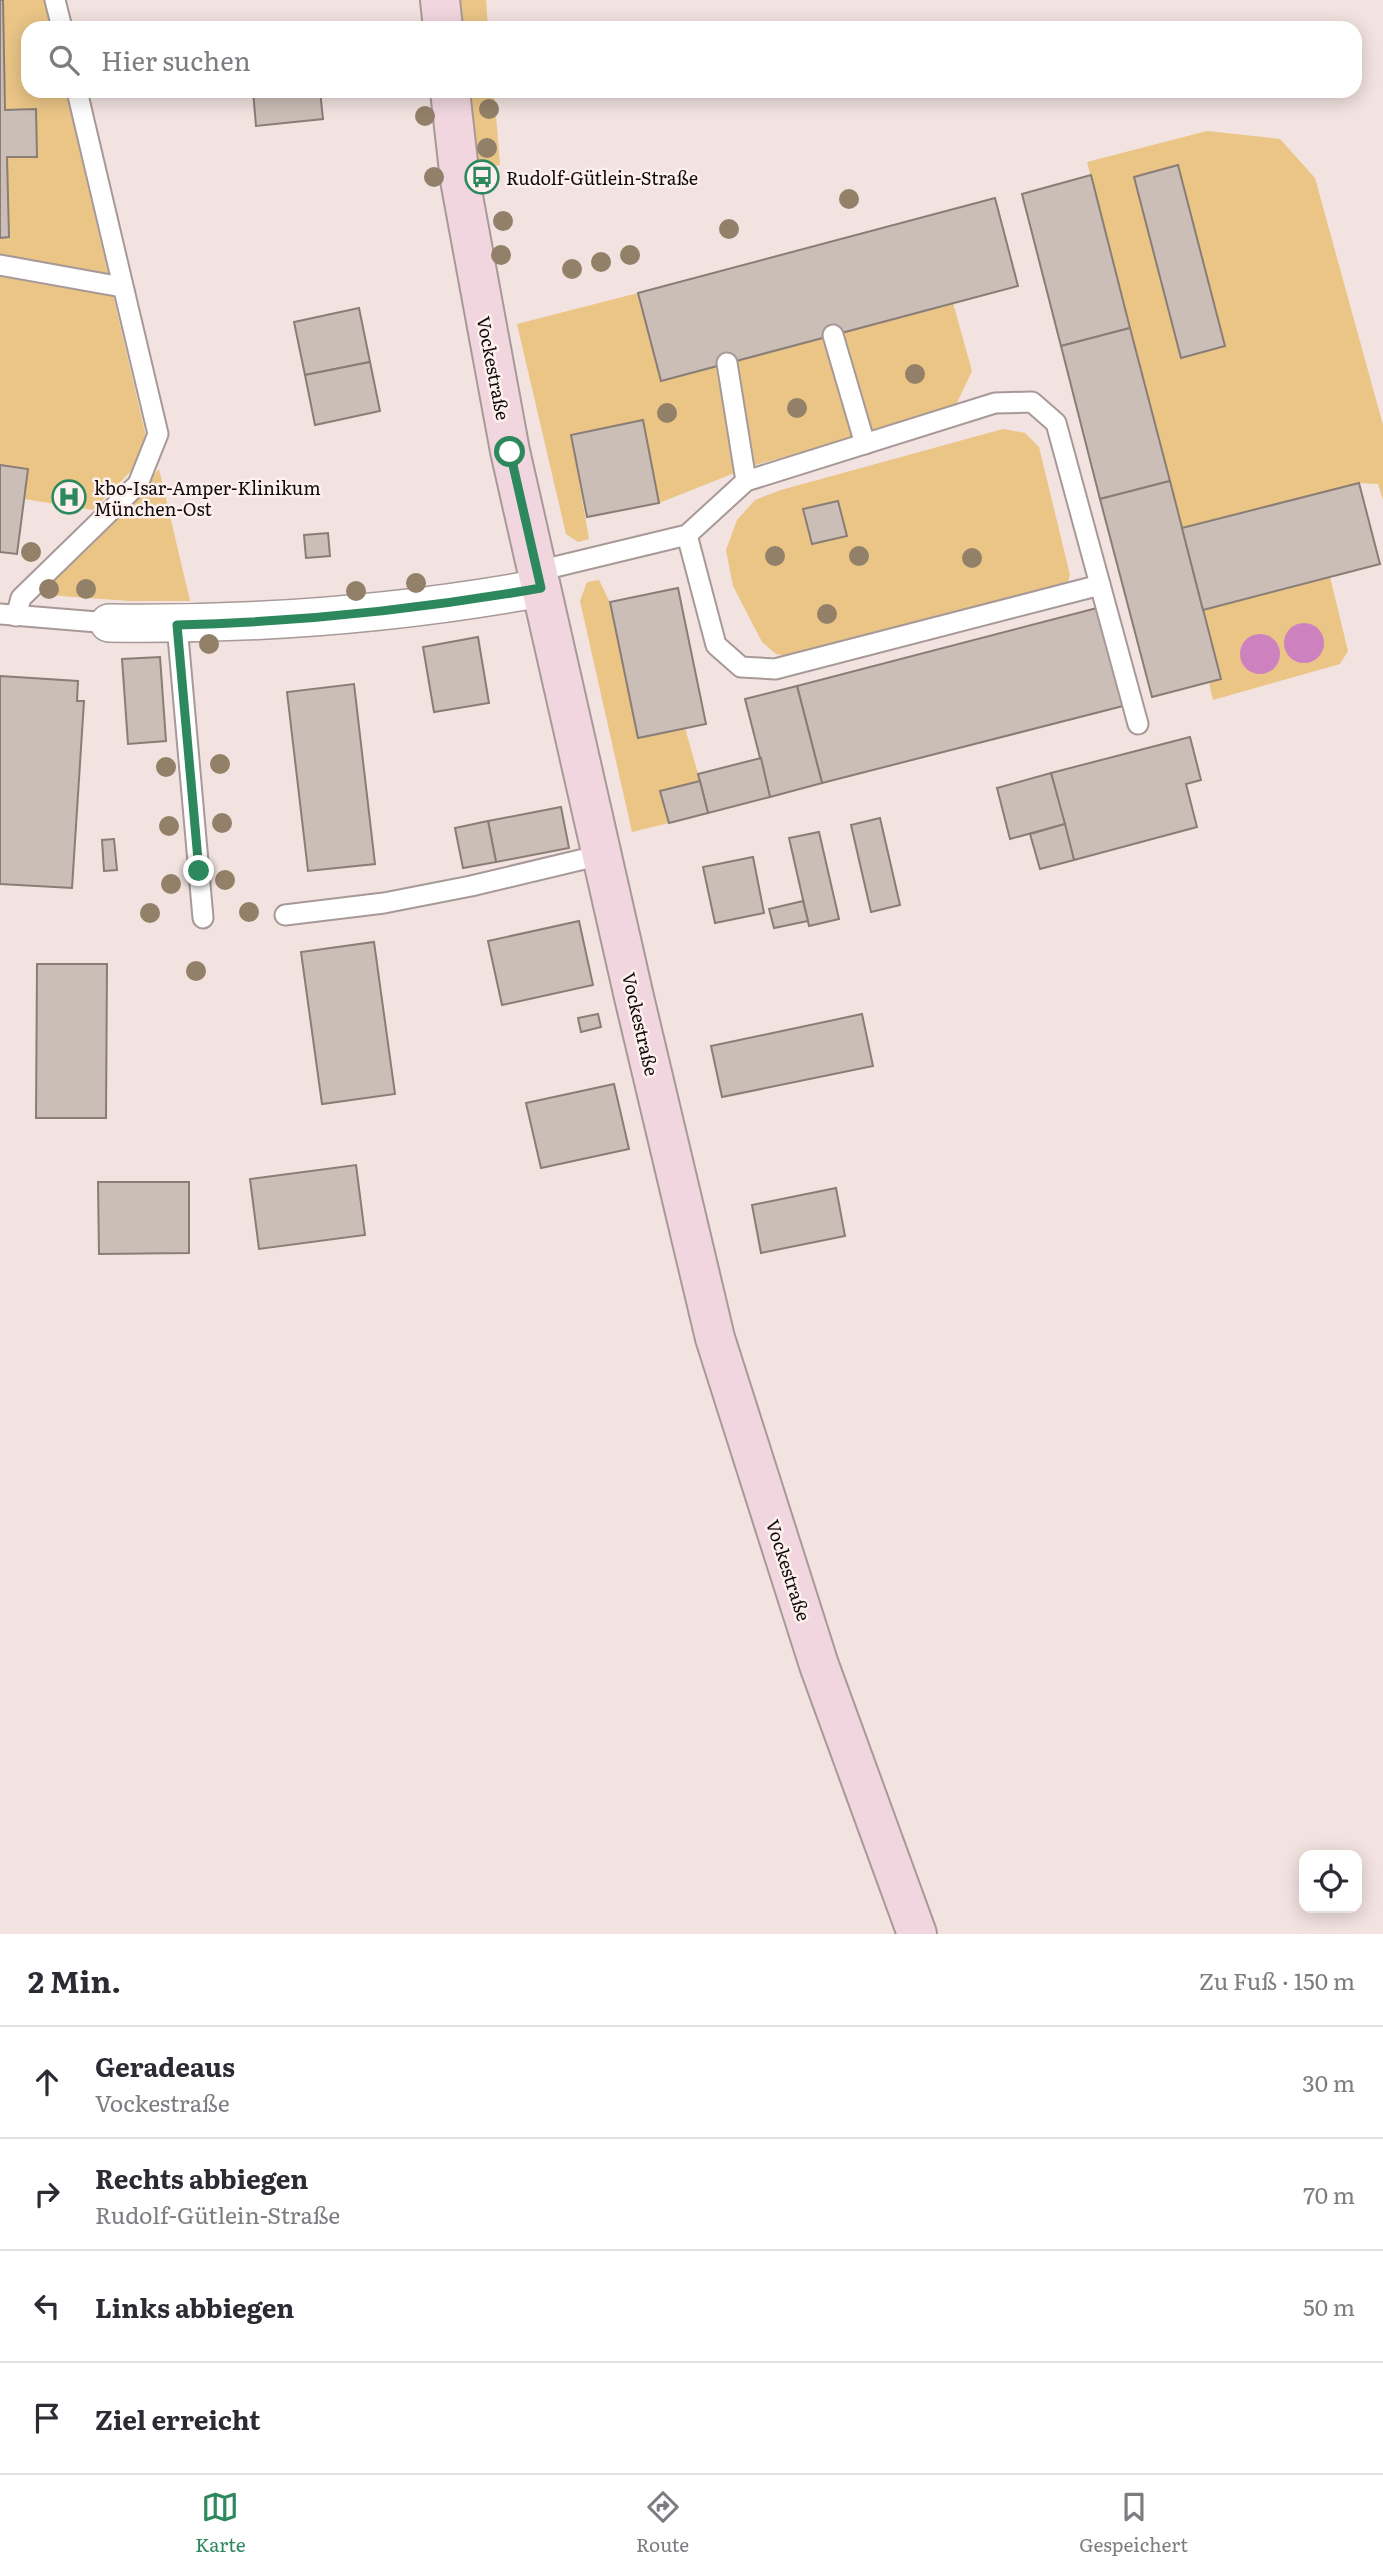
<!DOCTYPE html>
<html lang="de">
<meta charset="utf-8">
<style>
:root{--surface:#fff;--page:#f2f2f3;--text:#2b2b33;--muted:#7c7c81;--line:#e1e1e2;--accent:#2d885e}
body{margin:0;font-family:Literata,serif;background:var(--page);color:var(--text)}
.controls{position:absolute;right:21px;bottom:21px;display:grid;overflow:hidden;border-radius:14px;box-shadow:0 4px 18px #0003}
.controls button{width:63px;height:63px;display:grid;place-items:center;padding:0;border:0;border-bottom:2px solid var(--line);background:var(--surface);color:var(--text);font:35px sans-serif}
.stop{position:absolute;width:21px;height:21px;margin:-16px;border:5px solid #2d885e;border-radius:50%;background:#fff}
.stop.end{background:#2d885e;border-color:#fff;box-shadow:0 2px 7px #0008}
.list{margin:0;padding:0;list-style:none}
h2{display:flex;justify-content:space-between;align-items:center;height:91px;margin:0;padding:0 28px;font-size:30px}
h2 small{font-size:23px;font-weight:400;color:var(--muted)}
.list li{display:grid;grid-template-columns:46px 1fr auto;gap:21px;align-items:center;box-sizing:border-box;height:112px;padding:0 28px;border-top:2px solid var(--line)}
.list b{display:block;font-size:26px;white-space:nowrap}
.list p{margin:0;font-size:23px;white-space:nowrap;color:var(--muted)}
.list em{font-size:23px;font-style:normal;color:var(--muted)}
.icon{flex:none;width:38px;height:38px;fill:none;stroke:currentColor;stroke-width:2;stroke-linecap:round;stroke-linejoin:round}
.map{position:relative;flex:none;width:1383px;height:1934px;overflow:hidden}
.search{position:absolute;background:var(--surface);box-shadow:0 4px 18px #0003;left:21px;right:21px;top:21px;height:77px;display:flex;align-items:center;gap:18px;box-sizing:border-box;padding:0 24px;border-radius:21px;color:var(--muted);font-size:26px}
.sheet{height:539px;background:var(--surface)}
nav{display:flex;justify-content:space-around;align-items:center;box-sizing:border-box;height:98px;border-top:2px solid var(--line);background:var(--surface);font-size:19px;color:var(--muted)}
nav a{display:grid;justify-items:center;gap:4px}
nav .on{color:var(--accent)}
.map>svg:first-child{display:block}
</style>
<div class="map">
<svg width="1383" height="1934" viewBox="0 0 1383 1934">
<rect width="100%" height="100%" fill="#f2e2e0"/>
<g fill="#eac586">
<path d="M3 0H45L52 28H28V91H66L146 437 134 468 93 510 24 499 27 469 0 465V238L9 237 7 157 37 156 36 110H5Z"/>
<path d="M453 0H486L488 28H456Z"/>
<path d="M464 91H494L500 165 473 170Z"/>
<path d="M1207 131 1280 139 1315 178 1383 425V500L1378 484 1359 483 1182 528 1087 162Z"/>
<path d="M638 293 662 381 953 303 972 371 954 409 752 466 659 503 643 421 571 435 589 539 578 542 566 534 517 324Z"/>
<path d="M1003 429 1025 433 1039 447 1070 575 1067 586 798 658 776 654 762 642 733 586 726 550 737 520 755 500 781 490Z"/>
<path d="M159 469 190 601H130L34 594 78 556Z"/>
<path d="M1330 577 1348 651 1340 664 1213 700 1209 683 1221 679 1203 610Z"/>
<path d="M599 580 610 603 638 737 685 728 700 781 661 791 669 823 632 832 580 601 587 582Z"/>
</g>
<g fill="#cd81bf">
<circle cx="1304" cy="643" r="20"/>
<circle cx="1260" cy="654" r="20"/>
</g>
<g fill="#cbbeb7" stroke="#897d76" stroke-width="2">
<path d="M0 0H3L5 110 36 109 37 157H7L9 237 0 238Z"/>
<path d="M253 91H320L323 119 256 126Z"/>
<path d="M1178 165 1225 346 1181 358 1134 177Z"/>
<path d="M1091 175 1130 328 1061 346 1022 194Z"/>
<path d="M995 198 1018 286 661 381 638 293Z"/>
<path d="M359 308 370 362 305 375 294 322Z"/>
<path d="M1130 328 1170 481 1100 499 1061 346Z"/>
<path d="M370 362 380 411 315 425 305 375Z"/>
<path d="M643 420 659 503 587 517 571 435Z"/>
<path d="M0 465 28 469 17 554 0 552Z"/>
<path d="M1170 481 1221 679 1152 697 1100 499Z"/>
<path d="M1359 483 1380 564 1203 610 1182 528Z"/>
<path d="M838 501 847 536 812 544 803 509Z"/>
<path d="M328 533 330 556 306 558 304 535Z"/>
<path d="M678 588 706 724 638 738 610 602Z"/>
<path d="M1097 608 1123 706 822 783 797 686Z"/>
<path d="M478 637 489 703 434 712 423 647Z"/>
<path d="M160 657 166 741 128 744 122 659Z"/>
<path d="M0 676 78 681 77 701H84L72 888 0 884Z"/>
<path d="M354 684 375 864 308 871 287 692Z"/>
<path d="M797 686 822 783 770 797 745 699Z"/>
<path d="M1190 737 1201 780 1186 784 1197 827 1074 860 1051 773Z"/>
<path d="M761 758 770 797 708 813 698 774Z"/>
<path d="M1051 773 1065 824 1010 839 997 788Z"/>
<path d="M700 781 708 813 669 823 660 791Z"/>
<path d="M561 807 569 848 496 862 488 821Z"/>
<path d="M880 818 900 905 871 912 851 825Z"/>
<path d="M488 821 496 862 463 868 455 828Z"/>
<path d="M1065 824 1074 860 1040 869 1030 834Z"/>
<path d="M819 832 839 919 809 926 789 838Z"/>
<path d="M114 839 117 870 104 871 102 840Z"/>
<path d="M753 857 764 913 715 923 703 867Z"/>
<path d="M803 901 808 921 774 928 769 909Z"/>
<path d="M579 921 593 985 502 1005 488 941Z"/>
<path d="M374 942 395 1094 322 1104 301 952Z"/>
<path d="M37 964H107L106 1118H36Z"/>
<path d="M598 1014 601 1027 581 1032 578 1018Z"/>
<path d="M862 1014 873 1066 722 1097 711 1046Z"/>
<path d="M614 1084 629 1149 541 1168 526 1103Z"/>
<path d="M356 1165 365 1235 259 1249 250 1179Z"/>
<path d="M98 1182H189V1253L99 1254Z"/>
<path d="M836 1188 845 1236 761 1253 752 1205Z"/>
</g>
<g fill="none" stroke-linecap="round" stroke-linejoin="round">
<defs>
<g id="service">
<path d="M55 0 62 28"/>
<path d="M0 265 122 287"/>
<path d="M833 335 865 444"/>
<path d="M727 363 746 481"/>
<path d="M687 535 716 645 741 667 775 669 1100 585"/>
<path d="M538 571 687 535 746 481 995 403 1032 402 1056 423 1138 724"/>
<path d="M0 614 109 623"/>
<path d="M16 616 21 598 138 484 158 434 77 91"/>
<path d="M177 625 203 918"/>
<path d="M285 915 384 903 471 886 601 855"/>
</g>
<path id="minor" d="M109 623C253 625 399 614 541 588"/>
<g id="secondary">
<path d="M440 0 443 28"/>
<path d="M450 91 460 180 510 451 634 997 715 1338 819 1665 917 1934"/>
</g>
</defs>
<use href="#service" stroke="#a79997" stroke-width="23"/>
<use href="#minor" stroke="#a79997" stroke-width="40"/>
<use href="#secondary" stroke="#a79997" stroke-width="42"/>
<use href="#service" stroke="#fff" stroke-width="19"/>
<use href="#minor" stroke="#fff" stroke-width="37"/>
<use href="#secondary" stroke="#f1d6df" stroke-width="38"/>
</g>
<g fill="#938069">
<circle cx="489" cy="109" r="10"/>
<circle cx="425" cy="116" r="10"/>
<circle cx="487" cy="148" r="10"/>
<circle cx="434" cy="177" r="10"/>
<circle cx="849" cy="199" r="10"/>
<circle cx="503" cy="221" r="10"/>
<circle cx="729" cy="229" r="10"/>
<circle cx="501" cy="255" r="10"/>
<circle cx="630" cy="255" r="10"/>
<circle cx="601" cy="262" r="10"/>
<circle cx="572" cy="269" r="10"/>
<circle cx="915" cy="374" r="10"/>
<circle cx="797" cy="408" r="10"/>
<circle cx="667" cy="413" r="10"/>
<circle cx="31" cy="552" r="10"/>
<circle cx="775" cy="556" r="10"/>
<circle cx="859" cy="556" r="10"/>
<circle cx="972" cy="558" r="10"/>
<circle cx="416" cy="583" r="10"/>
<circle cx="49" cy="589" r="10"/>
<circle cx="86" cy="589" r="10"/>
<circle cx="356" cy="591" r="10"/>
<circle cx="827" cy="614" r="10"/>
<circle cx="209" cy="644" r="10"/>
<circle cx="220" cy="764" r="10"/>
<circle cx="166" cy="767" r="10"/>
<circle cx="222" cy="823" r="10"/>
<circle cx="169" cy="826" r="10"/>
<circle cx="225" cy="880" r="10"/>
<circle cx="171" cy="884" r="10"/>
<circle cx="249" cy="912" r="10"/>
<circle cx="150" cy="913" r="10"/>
<circle cx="196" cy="971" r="10"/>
</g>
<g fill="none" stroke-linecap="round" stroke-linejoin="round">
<path stroke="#2d885e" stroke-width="9" d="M199 871 177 625C298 622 422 609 541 588L510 452"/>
</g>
<defs>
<symbol id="bus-ring" viewBox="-11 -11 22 22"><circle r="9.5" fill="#fdf0ee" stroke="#2d885e" stroke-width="1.5"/><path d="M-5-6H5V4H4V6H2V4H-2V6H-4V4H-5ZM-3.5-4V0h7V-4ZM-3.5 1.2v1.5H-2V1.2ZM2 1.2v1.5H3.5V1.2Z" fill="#2d885e"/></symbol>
<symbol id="hospital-ring" viewBox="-11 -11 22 22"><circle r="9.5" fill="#fdf0ee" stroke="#2d885e" stroke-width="1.5"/><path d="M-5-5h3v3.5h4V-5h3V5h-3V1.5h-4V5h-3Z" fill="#2d885e"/></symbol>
</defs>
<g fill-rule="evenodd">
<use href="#bus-ring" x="463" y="158" width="38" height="38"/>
<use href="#hospital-ring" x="50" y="478" width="38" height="38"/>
</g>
<g text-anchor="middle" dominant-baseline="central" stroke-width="5" stroke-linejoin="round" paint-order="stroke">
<g font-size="18" fill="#100b0b" stroke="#fdf0ee" text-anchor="start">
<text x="506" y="177">Rudolf-Gütlein-Straße</text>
<text x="94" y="487">kbo-Isar-Amper-Klinikum<tspan x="94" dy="21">München-Ost</tspan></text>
</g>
<g font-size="18" fill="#100b0b" stroke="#fdf0ee">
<text transform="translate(494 368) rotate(79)">Vockestraße</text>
<text transform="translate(641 1024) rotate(77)">Vockestraße</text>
<text transform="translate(789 1570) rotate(72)">Vockestraße</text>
</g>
</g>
</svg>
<div class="controls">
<button><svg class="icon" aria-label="locate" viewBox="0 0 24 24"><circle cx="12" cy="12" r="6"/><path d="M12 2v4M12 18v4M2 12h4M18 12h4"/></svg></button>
</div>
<div class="stop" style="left:510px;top:452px"></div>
<div class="stop end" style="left:199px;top:871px"></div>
<div class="search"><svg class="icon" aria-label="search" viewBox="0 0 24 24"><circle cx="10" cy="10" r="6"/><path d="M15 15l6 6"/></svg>Hier suchen</div>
</div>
<section class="sheet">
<h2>2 Min.<small>Zu Fuß · 150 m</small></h2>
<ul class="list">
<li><svg class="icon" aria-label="ahead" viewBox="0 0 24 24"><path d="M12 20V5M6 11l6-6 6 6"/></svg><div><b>Geradeaus</b><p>Vockestraße</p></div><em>30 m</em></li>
<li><svg class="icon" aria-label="right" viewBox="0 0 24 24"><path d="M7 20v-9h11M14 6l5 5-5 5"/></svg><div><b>Rechts abbiegen</b><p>Rudolf-Gütlein-Straße</p></div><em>70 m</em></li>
<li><svg class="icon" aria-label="left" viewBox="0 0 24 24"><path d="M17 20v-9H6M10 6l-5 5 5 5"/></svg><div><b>Links abbiegen</b></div><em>50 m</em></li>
<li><svg class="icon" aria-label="arrive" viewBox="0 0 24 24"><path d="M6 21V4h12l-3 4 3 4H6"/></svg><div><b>Ziel erreicht</b></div></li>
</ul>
</section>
<nav>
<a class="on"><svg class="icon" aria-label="map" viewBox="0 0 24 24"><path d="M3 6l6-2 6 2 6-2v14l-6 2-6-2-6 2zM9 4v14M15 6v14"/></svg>Karte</a>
<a><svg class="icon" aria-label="directions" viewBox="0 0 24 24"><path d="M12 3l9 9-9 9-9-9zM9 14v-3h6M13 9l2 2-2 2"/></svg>Route</a>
<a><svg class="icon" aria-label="saved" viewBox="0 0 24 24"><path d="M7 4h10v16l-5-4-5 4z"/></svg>Gespeichert</a>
</nav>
